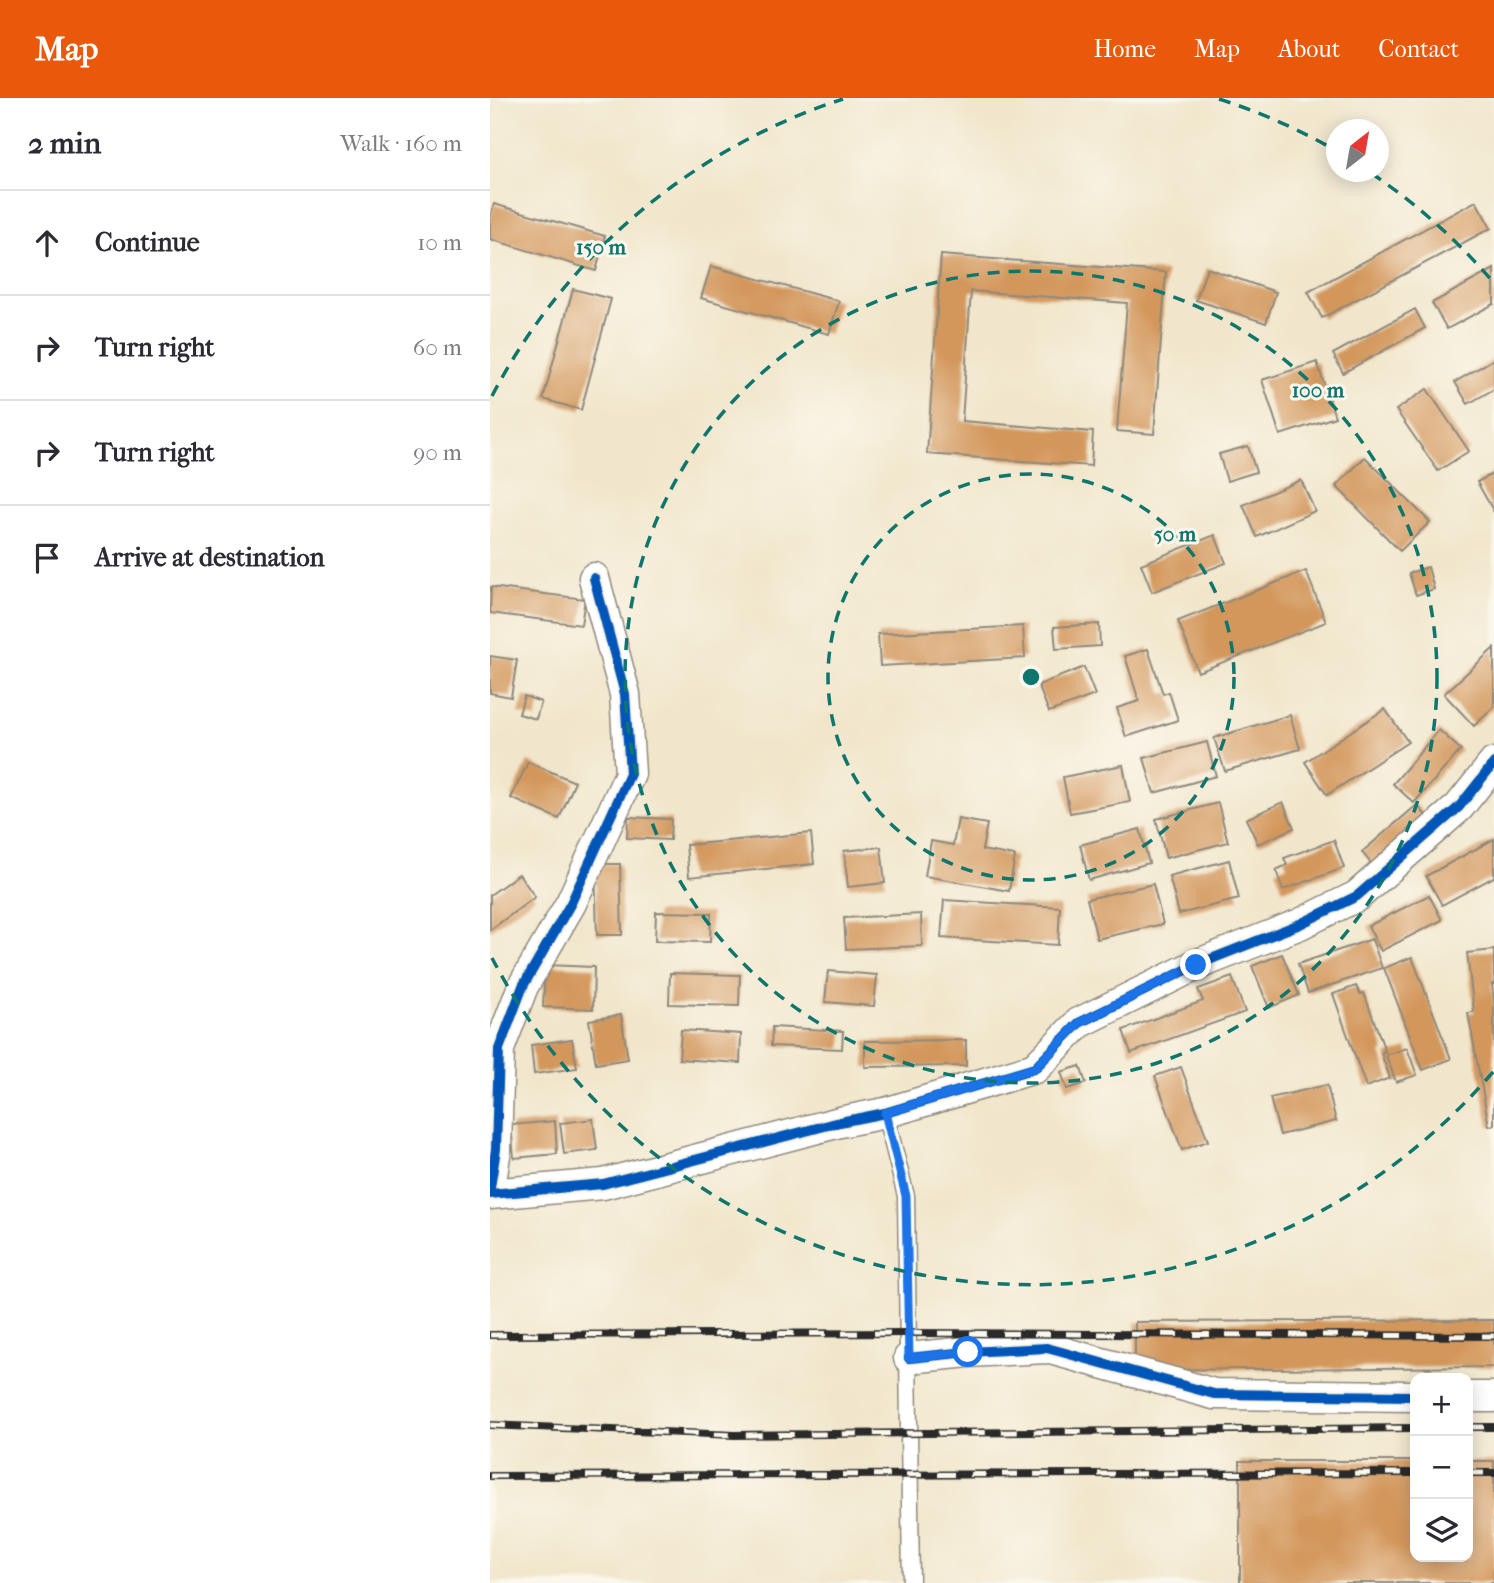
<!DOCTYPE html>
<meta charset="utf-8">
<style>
:root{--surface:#fff;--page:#f2f2f3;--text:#2b2b33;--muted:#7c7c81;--line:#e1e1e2;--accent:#ea580c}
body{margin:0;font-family:"IM FELL French Canon",serif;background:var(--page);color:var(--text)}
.controls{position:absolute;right:21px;bottom:21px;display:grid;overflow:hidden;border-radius:14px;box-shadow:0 4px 18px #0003}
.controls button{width:63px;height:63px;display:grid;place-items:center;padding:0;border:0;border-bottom:2px solid var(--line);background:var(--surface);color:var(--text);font:35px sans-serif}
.compass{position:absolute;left:836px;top:21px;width:63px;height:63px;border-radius:50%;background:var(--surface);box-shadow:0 4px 18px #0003;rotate:31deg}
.stop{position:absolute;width:21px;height:21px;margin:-16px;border:5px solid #1a73e8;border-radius:50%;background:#fff}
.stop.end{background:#1a73e8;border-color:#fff;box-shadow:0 2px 7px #0008}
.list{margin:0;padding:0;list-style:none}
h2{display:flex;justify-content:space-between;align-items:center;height:91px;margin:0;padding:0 28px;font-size:30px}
h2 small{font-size:23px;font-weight:400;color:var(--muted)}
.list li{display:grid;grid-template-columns:46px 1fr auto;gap:21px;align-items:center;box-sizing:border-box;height:105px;padding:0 28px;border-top:2px solid var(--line)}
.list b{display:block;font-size:26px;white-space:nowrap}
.list em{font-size:23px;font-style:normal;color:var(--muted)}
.icon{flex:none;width:38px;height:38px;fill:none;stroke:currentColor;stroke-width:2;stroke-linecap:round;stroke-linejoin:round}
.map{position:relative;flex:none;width:1004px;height:1485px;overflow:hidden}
header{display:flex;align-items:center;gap:42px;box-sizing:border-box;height:98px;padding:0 35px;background:var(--accent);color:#fff}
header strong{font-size:33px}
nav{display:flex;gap:38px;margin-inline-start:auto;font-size:24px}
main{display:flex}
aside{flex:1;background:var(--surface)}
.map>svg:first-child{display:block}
</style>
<header>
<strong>Map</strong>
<nav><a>Home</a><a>Map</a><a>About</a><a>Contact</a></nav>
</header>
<main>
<aside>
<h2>2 min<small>Walk · 160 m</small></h2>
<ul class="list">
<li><svg class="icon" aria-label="ahead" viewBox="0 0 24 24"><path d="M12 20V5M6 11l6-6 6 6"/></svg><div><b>Continue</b></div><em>10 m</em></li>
<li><svg class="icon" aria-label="right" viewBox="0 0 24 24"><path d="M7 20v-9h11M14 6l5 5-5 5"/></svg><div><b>Turn right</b></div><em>60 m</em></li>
<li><svg class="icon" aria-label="right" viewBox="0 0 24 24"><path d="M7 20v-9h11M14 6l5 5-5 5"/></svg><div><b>Turn right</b></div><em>90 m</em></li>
<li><svg class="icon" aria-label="arrive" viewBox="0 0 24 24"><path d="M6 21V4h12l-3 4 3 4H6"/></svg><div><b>Arrive at destination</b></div></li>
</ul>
</aside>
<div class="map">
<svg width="1004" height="1485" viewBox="0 0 1004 1485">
<rect width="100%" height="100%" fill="#fbf7ec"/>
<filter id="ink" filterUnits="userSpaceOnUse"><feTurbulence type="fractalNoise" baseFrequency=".0143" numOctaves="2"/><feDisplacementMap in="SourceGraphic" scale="14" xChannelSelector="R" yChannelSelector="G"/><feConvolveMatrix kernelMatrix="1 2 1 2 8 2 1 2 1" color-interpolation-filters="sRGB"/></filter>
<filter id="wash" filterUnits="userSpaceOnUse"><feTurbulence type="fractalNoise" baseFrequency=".00686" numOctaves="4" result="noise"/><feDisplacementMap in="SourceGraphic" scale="28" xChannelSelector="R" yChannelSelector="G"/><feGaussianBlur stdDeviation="1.57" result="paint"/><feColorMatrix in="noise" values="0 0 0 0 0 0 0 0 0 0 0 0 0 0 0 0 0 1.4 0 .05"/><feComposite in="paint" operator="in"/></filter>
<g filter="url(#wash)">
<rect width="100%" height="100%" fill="#f1e6cb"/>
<g id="blocks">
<g fill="#d3975b">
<path d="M986 103 1001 130 832 220 818 194Z"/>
<path d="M4 106 115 138 106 173 0 141V120Z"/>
<path d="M451 157 676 174 664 336 627 333 637 205 481 193 472 323 603 334 601 368 437 356Z"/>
<path d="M221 168 349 203 339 236 211 200Z"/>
<path d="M717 170 786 194 776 225 706 202Z"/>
<path d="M1004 171V206L957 231 942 205Z"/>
<path d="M83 191 121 201 91 312 53 301Z"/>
<path d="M925 211 935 230 853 275 843 256Z"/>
<path d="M1004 261V291L978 306 965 284Z"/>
<path d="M827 264 845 319 790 337 772 282Z"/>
<path d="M937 291 979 353 948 373 906 312Z"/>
<path d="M758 348 766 374 737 383 729 356Z"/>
<path d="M875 359 940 424 910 453 846 388Z"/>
<path d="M1004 375V414L987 384Z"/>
<path d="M811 382 825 413 767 439 753 407Z"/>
<path d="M725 437 736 465 662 494 651 466Z"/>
<path d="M938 469 944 491 926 497 919 475Z"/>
<path d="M816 473 836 524 708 574 688 523Z"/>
<path d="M1 489 95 501 91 527 0 515Z"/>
<path d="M609 526 610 548 566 551 564 529Z"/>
<path d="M533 528 535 560 390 568 388 536Z"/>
<path d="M1004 550V609L984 628 954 596Z"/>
<path d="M658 551 673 596 679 594 688 622 636 639 627 610 649 603 635 558Z"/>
<path d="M0 558 27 562 21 599 0 595Z"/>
<path d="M594 569 605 597 559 614 548 587Z"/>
<path d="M34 598 51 604 46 621 29 616Z"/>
<path d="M895 611 918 644 837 697 815 664Z"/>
<path d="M800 617 810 651 735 673 724 640Z"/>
<path d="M949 632 971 652 924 705 903 686Z"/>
<path d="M717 644 726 678 664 695 654 660Z"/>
<path d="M38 664 85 684 69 721 21 700Z"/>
<path d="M633 667 640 704 580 715 573 679Z"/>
<path d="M793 704 804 730 768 746 756 721Z"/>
<path d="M728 705 738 744 676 760 666 721Z"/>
<path d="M927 707 939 721 883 768 872 754Z"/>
<path d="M138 719 181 721 180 742 137 740Z"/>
<path d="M468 721 497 726 492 752 525 758 519 793 435 778 441 743 463 747Z"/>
<path d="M650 731 659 765 599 782 590 747Z"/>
<path d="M321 735 324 766 199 779 196 747Z"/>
<path d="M1004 741V779L952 807 936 778Z"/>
<path d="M844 742 854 770 793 792 786 772 797 767 794 760Z"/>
<path d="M391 749 395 785 358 789 354 753Z"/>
<path d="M739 762 749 801 689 816 679 778Z"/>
<path d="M105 766H130L132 837H107Z"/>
<path d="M29 776 45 799 0 832V797Z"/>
<path d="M663 786 673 826 607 841 597 801Z"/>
<path d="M939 797 952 822 891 853 878 828Z"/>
<path d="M454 802 570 809 568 847 451 840Z"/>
<path d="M166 814 221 815 220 844 165 843Z"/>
<path d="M431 816 432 848 356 851 354 820Z"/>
<path d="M882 841 892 870 818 895 808 866Z"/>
<path d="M1004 852V886H1002L1004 903V1027L999 1028 978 915 984 914 977 855Z"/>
<path d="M792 856 809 897 779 910 762 868Z"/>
<path d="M922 859 961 961 933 972 894 870Z"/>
<path d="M55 867 104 869 103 911 53 909Z"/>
<path d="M338 873 387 877 384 908 335 904Z"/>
<path d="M180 875 250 877 249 908 179 906Z"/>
<path d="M742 879 755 914 641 955 633 932 713 903 708 891Z"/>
<path d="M866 888 870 896 874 895 895 953 891 955 900 980 876 989 843 896Z"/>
<path d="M131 917 138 961 106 966 99 922Z"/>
<path d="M282 929 353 933 352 951 281 948Z"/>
<path d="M191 932 251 936 250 965 189 961Z"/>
<path d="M82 941 87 970 44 976 41 947Z"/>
<path d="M476 942V968L375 969V943Z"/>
<path d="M917 950 927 977 906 984 896 957Z"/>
<path d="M590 968 596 985 577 991 571 974Z"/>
<path d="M691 969 718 1043 692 1052 665 978Z"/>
<path d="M837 987 846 1023 790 1037 780 1000Z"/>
<path d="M103 1021 107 1052 74 1056 70 1025Z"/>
<path d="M65 1023 67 1056 24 1060 21 1027Z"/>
<path d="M1004 1222V1269L645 1272V1224Z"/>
<path d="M750 1363H925V1459H978V1363H1004V1485H750Z"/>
</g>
</g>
</g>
<g filter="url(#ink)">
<use href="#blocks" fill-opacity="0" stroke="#8e887b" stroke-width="2"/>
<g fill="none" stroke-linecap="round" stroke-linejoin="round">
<defs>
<path id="lane" d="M395 1015 416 1098 421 1485"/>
<g id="street">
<path d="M0 1090 6 1051 9 951 33 888 81 805 140 676 135 596 104 480"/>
<path d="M0 1096 113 1086 350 1024 395 1015 545 970 589 925 706 867 810 826 867 798 969 709 1004 665"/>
<path d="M419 1260 478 1254 557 1250 724 1296 925 1298"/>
<path d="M978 1299H1004"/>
</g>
</defs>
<use href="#lane" stroke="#8e887b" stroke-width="19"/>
<use href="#street" stroke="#8e887b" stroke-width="33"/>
<use href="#lane" stroke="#fff" stroke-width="16"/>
<use href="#street" stroke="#fff" stroke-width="30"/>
<defs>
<g id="rail">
<path d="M0 1237 418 1235 1004 1238"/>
<path d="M0 1327 245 1337 925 1330"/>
<path d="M978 1329H1004"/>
<path d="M978 1375H1004"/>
<path d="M0 1378 925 1375"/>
</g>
</defs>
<use href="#rail" stroke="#2b2b2b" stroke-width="8"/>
<use href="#rail" stroke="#fbf7ec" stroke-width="5" stroke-dasharray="16" stroke-linecap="butt"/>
<defs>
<g id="cycleway">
<path d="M0 1090 6 1051 9 951 33 888 81 805 140 676 135 596 104 480"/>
<path d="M0 1096 113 1086 350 1024 395 1015 545 970 589 925 706 867 810 826 867 798 969 709 1004 665"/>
<path d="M419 1260 478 1254 557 1250 724 1296 925 1298"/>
</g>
</defs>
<use href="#cycleway" stroke="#fbf7ec" stroke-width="15"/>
<use href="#cycleway" stroke="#0057b8" stroke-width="10"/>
</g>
</g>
<g fill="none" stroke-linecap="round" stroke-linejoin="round" filter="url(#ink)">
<path stroke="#1a73e8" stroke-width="9" d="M478 1254 419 1260 416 1098 395 1015 545 970 589 925 706 867"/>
</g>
<g fill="none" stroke="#0f766e" stroke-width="3.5" stroke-dasharray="12 9">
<circle cx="541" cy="579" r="203"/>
<circle cx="541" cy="579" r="406"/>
<path d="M1003 974A608 608 0 0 1 2 860M2 298A608 608 0 0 1 353 1M729 1A608 608 0 0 1 845 52M881 75A608 608 0 0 1 1003 184"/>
</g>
<circle cx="541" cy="579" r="10" fill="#0f766e" stroke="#fbf7ec" stroke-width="3.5"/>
<g font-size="21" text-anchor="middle" font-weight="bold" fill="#0f766e" stroke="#fbf7ec" stroke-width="6" stroke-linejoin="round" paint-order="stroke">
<text x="111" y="156">150 m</text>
<text x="828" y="299">100 m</text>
<text x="685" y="443">50 m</text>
</g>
</svg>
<div class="controls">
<button>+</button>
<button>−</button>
<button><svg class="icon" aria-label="layers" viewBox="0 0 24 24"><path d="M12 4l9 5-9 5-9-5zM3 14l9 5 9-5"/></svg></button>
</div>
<svg class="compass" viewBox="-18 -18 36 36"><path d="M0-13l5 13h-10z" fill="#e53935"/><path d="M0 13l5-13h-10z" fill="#7c7c81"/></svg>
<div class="stop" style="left:478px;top:1254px"></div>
<div class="stop end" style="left:706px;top:867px"></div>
</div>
</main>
